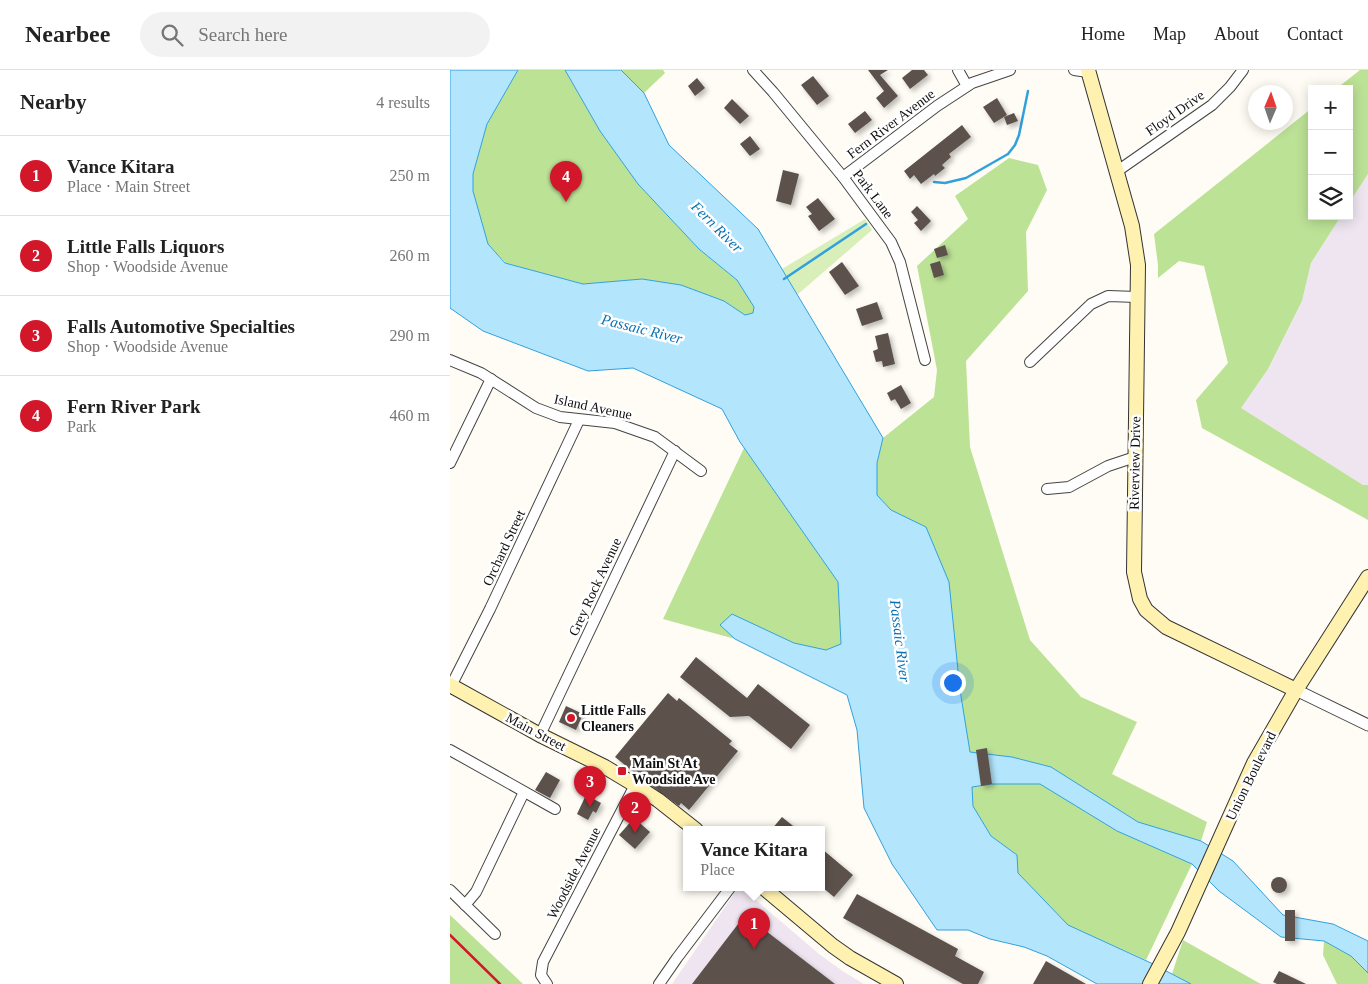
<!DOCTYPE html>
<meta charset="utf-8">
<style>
:root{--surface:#fff;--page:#f2f2f2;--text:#222;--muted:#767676;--line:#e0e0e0;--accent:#d3172a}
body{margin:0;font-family:"Times New Roman",serif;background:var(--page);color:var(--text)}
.controls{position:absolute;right:15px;top:15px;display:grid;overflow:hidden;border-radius:0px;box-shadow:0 2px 12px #0003}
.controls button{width:45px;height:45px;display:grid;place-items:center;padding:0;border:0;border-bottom:1px solid var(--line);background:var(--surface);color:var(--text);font:25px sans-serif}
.compass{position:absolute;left:798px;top:15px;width:45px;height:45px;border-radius:50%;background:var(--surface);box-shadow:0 2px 12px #0003;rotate:2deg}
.you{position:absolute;left:502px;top:612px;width:18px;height:18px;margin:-12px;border:4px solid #fff;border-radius:50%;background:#1a73e8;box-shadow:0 0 0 8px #1a73e833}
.badge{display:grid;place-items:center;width:32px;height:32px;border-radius:50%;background:var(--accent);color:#fff;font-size:16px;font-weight:700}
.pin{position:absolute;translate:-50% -41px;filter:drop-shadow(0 1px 2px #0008)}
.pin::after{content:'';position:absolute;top:26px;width:18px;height:15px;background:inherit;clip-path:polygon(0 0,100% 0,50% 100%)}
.popup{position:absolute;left:233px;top:756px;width:142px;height:65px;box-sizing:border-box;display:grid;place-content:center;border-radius:0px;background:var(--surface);filter:drop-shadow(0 1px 4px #0005);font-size:16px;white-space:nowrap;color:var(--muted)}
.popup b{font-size:19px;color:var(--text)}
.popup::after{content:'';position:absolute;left:50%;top:100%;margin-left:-10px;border:10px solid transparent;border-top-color:var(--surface)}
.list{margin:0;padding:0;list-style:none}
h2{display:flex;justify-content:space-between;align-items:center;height:65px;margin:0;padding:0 20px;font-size:21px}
h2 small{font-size:16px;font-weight:400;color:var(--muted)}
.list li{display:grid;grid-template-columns:32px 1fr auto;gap:15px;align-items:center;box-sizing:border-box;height:80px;padding:0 20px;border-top:1px solid var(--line)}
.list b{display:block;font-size:19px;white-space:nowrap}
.list p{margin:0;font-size:16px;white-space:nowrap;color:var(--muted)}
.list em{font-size:16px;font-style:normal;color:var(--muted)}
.icon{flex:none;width:28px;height:28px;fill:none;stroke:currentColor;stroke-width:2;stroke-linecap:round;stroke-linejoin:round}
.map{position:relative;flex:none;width:918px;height:914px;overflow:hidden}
header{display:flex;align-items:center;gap:30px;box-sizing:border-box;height:70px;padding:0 25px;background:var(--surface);border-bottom:1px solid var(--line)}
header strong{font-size:24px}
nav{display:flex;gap:28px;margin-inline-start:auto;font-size:18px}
.search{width:350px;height:45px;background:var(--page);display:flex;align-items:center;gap:12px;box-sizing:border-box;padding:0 18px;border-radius:28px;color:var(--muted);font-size:19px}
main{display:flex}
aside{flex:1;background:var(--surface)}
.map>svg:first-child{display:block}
</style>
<header>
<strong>Nearbee</strong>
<div class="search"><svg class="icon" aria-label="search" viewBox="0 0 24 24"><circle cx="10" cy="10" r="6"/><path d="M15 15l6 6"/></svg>Search here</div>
<nav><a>Home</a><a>Map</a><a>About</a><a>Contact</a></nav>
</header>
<main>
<aside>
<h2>Nearby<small>4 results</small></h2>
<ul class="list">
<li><span class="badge">1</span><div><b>Vance Kitara</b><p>Place · Main Street</p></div><em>250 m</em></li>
<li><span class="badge">2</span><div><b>Little Falls Liquors</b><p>Shop · Woodside Avenue</p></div><em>260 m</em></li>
<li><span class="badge">3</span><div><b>Falls Automotive Specialties</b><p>Shop · Woodside Avenue</p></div><em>290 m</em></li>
<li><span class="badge">4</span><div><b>Fern River Park</b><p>Park</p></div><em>460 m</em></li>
</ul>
</aside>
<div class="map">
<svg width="918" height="914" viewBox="0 0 918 914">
<defs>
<filter id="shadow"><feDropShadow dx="3" dy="3" stdDeviation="2.5" flood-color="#0004"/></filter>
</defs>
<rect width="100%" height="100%" fill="#fffcf5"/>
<g fill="#eee5f0">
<path d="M918 104V415H913L790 338 818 299 852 231 861 193 891 146H899V133Z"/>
<path d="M288 818H292L369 884 394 902 414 914H222Z"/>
</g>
<path fill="#d8efb9" d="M415 149 422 160 347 225 332 199Z"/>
<g fill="#bce296">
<path d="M68 0H115L150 61 188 114 249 179 287 210 304 237 303 243 295 245 274 231 231 215 192 209 133 214 56 193 38 174 23 121V104L37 54Z"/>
<path d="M171 0H213L215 3 194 23Z"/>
<path d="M910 0H918V104L899 133V19H886Z"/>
<path d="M862 38V146H891L861 193 852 231 818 299 791 338 913 415H918V450L752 358 746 330 778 293 754 196 729 191 708 208V195L704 164Z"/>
<path d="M559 88 588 95 597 120 576 162 578 221 516 291 520 377 580 570 631 627 687 652 662 704 757 752 751 771 688 752 601 697 562 687 520 682 510 620 476 457 441 440 427 425V393L433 368 484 327 487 300 467 196 518 149 505 126Z"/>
<path d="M294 378 388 512 391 575 376 580 344 573 282 544 270 555 285 569 213 549Z"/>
<path d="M542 714H591L667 761 742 794 696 890 618 855 568 803 567 785 541 766 523 736 522 717Z"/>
<path d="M0 845 73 914H0Z"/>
<path d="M733 870 809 913 812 914H741L722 904Z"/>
<path d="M874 871 901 886 918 903V914H887L873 885Z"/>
</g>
<path fill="#b3e5fd" stroke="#31a1dd" d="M0 0H68L37 54 23 104V121L38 174 55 193 133 214 192 209 231 215 274 231 295 245 303 243 304 237 287 210 249 179 188 114 150 61 115 0H171L194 23 219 75 308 159 433 368 427 393V425L441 440 476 457 499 512 510 620 520 682 562 687 601 697 688 752 751 771 783 791 833 845 883 854 918 871V903L901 886 874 871 831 867 769 821 742 794 667 761 590 714H542L522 717 523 736 541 766 567 785 568 803 618 855 701 893 741 914H647L597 886 574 877 540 869 518 860H487L442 794 414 738 407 660 397 625 285 569 270 555 282 544 344 573 376 580 391 574 388 512 290 372 272 339 183 298 138 301 33 261 0 238Z"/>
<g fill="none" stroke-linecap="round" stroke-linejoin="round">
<g stroke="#31a1dd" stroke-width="2.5">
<path d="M484 112 495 113 516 108 558 84 565 75 569 65 578 21"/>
<path d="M334 209 416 154"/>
</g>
</g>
<g fill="#5b514c" filter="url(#shadow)">
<path d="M418 0H438L430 5 448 26 434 38 426 28 434 21Z"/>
<path d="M462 0H474L478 5 460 19 452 8Z"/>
<path d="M363 6 379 26 367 35 351 15Z"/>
<path d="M247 8 255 18 245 26 238 16Z"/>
<path d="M547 28 557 45 544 53 533 37Z"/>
<path d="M282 29 299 46 290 54 274 38Z"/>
<path d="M415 41 422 50 405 63 398 54Z"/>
<path d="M564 43 568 51 557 55 554 47Z"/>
<path d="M512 55 521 67 499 84 501 87 492 95 495 98 485 106 484 104 471 114 464 105 460 109 454 101Z"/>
<path d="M300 66 310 79 300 86 290 74Z"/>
<path d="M333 100 349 104 341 135 326 131Z"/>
<path d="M368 128 385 149 369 161 358 146 362 144 356 137Z"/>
<path d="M467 136 481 151 471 161 464 153 468 150 461 142Z"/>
<path d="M495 175 498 185 487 188 484 179Z"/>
<path d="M490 191 494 205 484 208 480 194Z"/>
<path d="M392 192 409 216 395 225 379 202Z"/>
<path d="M427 232 433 249 412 256 406 239Z"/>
<path d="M438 263 445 294 433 297 432 291 426 292 423 281 428 279 425 266Z"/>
<path d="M451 315 461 333 451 339 445 329 441 331 437 323Z"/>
<path d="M246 587 297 628 308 614 360 655 341 679 299 646 280 647 230 607Z"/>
<path d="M218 623 227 631 229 628 282 671 279 674 288 681 239 740 231 733 229 736 191 708 165 687Z"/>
<path d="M116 636 133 644 126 660 109 652Z"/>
<path d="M537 678 542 714 531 716 526 680Z"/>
<path d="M96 702 110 710 100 728 85 720Z"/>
<path d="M136 725 151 733 146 743 143 741 138 750 127 744Z"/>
<path d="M332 747 348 760H321Z"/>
<path d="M184 748 200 762 185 779 169 765Z"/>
<path d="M372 779 403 805 384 827 372 817Z"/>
<circle cx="829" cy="815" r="8"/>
<path d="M407 824 508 879 505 886 534 902 528 914H513L393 848Z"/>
<rect x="835" y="840" width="10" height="31"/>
<path d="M295 845 385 914H242Z"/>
<path d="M596 891 636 914H583Z"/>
<path d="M829 901 856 914H827L823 912Z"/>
</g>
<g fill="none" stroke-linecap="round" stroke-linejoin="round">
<defs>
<g id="minor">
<path d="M303 0 323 22 393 107 441 172 450 192 475 290"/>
<path d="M508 0 517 16"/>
<path d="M624 0 638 2"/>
<path d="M666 102 762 35 780 17 793 0"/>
<path d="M393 107 487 36 522 13 560 0"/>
<path d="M0 290 31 303 86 338 110 347 165 353 205 367 251 401"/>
<path d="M580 292 641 234 658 226 687 227"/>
<path d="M0 393 41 309"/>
<path d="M597 419 619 417 658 396 685 387"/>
<path d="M1 616 40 539 129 350"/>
<path d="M90 665 225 381"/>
<path d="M0 680 105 739"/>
<path d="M0 820 45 864"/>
<path d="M15 835 26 822 74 722"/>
<path d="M97 914 91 905 93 892 185 715"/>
<path d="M209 914 227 888 280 818"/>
</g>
<path id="tertiary" d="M846 620 918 655"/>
<g id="secondary">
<path d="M638 0 682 156 688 195 684 502 690 529 696 540 716 557 846 620"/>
<path d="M0 615 90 665 155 697 185 715 208 730 246 760"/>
<path d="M314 818 383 876 400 888 446 914"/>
<path d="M700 914 728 862 804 693 846 620 918 507"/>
</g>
</defs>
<use href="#minor" stroke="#444" stroke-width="12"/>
<use href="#tertiary" stroke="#444" stroke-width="13"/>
<use href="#secondary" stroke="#333" stroke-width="16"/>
<use href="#minor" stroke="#fff" stroke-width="10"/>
<use href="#tertiary" stroke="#fff" stroke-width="11"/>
<use href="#secondary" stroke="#fff2b0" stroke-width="14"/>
<path stroke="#d3172a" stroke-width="2.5" d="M0 865 50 914"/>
</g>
<g fill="#d3172a" stroke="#fff" stroke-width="2">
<circle cx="121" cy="648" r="5"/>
<rect x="167" y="696" width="10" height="10" rx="2.5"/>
</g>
<g text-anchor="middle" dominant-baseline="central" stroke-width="5" stroke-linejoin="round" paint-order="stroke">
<g font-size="14" fill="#111" stroke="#fff">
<text transform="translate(725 43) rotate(-35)">Floyd Drive</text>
<text transform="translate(441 54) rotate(-37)">Fern River Avenue</text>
<text transform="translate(423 124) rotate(53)">Park Lane</text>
<text transform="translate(143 337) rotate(12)">Island Avenue</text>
<text transform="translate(685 393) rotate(-89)">Riverview Drive</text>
<text transform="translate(54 478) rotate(-65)">Orchard Street</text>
<text transform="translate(145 517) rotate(-65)">Grey Rock Avenue</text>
<text transform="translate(86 662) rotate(28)">Main Street</text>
<text transform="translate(801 706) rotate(-64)">Union Boulevard</text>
<text transform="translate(124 803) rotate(-63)">Woodside Avenue</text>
</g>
<g font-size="14" font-weight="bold" fill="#111" stroke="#fff" text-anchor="start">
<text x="131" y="640">Little Falls<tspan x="131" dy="16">Cleaners</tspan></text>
<text x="182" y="693">Main St At<tspan x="182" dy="16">Woodside Ave</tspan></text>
</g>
<g font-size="15" font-style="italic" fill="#0972b3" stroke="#fff">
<text transform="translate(267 157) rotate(45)">Fern River</text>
<text transform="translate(192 259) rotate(14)">Passaic River</text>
<text transform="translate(450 571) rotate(83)">Passaic River</text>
</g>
</g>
</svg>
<div class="controls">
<button>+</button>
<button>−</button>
<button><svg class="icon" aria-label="layers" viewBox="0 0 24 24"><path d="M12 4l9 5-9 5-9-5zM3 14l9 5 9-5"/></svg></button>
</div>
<svg class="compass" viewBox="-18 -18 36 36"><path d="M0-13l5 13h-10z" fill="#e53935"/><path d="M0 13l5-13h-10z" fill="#767676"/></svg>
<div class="you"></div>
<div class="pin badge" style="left:304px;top:879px">1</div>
<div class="popup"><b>Vance Kitara</b>Place</div>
<div class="pin badge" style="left:185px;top:763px">2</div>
<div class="pin badge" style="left:140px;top:737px">3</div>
<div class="pin badge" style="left:116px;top:132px">4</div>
</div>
</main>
